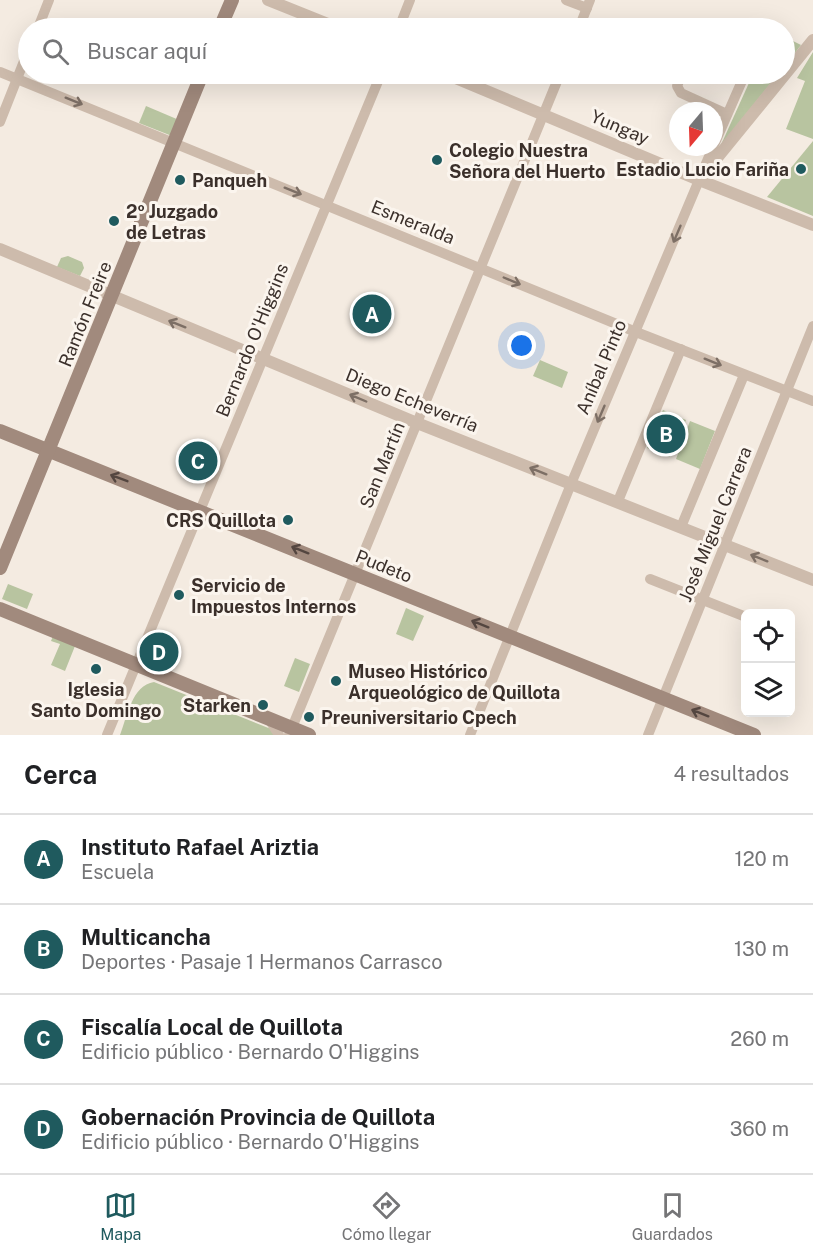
<!DOCTYPE html>
<html lang="es">
<meta charset="utf-8">
<style>
:root{--surface:#fff;--page:#f6f6f6;--text:#202124;--muted:#757577;--line:#e0e0e0;--accent:#1f5a5e}
body{margin:0;font-family:"Public Sans",sans-serif;background:var(--page);color:var(--text)}
.controls{position:absolute;right:18px;bottom:18px;display:grid;overflow:hidden;border-radius:9px;box-shadow:0 6px 24px #0002}
.controls button{width:54px;height:54px;display:grid;place-items:center;padding:0;border:0;border-bottom:2px solid var(--line);background:var(--surface);color:var(--text);font:30px sans-serif}
.compass{position:absolute;left:669px;top:102px;width:54px;height:54px;border-radius:50%;background:var(--surface);box-shadow:0 6px 24px #0002;rotate:199deg}
.you{position:absolute;left:522px;top:346px;width:21px;height:21px;margin:-15px;border:4px solid #fff;border-radius:50%;background:#1a73e8;box-shadow:0 0 0 9px #1a73e833}
.badge{display:grid;place-items:center;width:39px;height:39px;border-radius:50%;background:var(--accent);color:#fff;font-size:20px;font-weight:700}
.pin{position:absolute;translate:-50% -50%;border:3px solid #fff;box-shadow:0 2px 6px #0006}
.list{margin:0;padding:0;list-style:none}
h2{display:flex;justify-content:space-between;align-items:center;height:78px;margin:0;padding:0 24px;font-size:26px}
h2 small{font-size:20px;font-weight:400;color:var(--muted)}
.list li{display:grid;grid-template-columns:39px 1fr auto;gap:18px;align-items:center;box-sizing:border-box;height:90px;padding:0 24px;border-top:2px solid var(--line)}
.list b{display:block;font-size:22px;white-space:nowrap}
.list p{margin:0;font-size:20px;white-space:nowrap;color:var(--muted)}
.list em{font-size:20px;font-style:normal;color:var(--muted)}
.icon{flex:none;width:33px;height:33px;fill:none;stroke:currentColor;stroke-width:2;stroke-linecap:round;stroke-linejoin:round}
.map{position:relative;flex:none;width:813px;height:735px;overflow:hidden}
.search{position:absolute;background:var(--surface);box-shadow:0 6px 24px #0002;left:18px;right:18px;top:18px;height:66px;display:flex;align-items:center;gap:15px;box-sizing:border-box;padding:0 21px;border-radius:33px;color:var(--muted);font-size:22px}
.sheet{height:438px;background:var(--surface)}
nav{display:flex;justify-content:space-around;align-items:center;box-sizing:border-box;height:84px;border-top:2px solid var(--line);background:var(--surface);font-size:16px;color:var(--muted)}
nav a{display:grid;justify-items:center;gap:3px}
nav .on{color:var(--accent)}
.map>svg:first-child{display:block}
</style>
<div class="map">
<svg width="813" height="735" viewBox="0 0 813 735">
<rect width="100%" height="100%" fill="#f4ebe1"/>
<g fill="#b8c4a0">
<path d="M785 37 801 45 785 66Z"/>
<path d="M813 52V139L786 129 805 81 797 78Z"/>
<path d="M753 74H778L720 147Z"/>
<path d="M146 106 179 120 172 136 139 123Z"/>
<path d="M813 141V216L767 197Z"/>
<path d="M68 256 82 262 84 268 80 276 57 267 61 258Z"/>
<path d="M540 360 568 372 562 388 533 376Z"/>
<path d="M663 410 686 420 670 457 647 448Z"/>
<path d="M690 421 715 431 700 469 676 459Z"/>
<path d="M8 584 33 594 27 609 2 599Z"/>
<path d="M406 608 424 616 413 641 396 634Z"/>
<path d="M53 636 75 646 65 671 51 665 60 644 51 641Z"/>
<path d="M295 658 310 664 299 692 284 686Z"/>
<path d="M154 682 271 729 276 735H120C127 717 132 685 154 682Z"/>
</g>
<g fill="none" stroke-linecap="round" stroke-linejoin="round">
<g stroke="#cdbbac" stroke-width="10">
<path d="M566 0 587 8"/>
<path d="M38 28 49 0"/>
<path d="M399 28 410 0"/>
<path d="M579 28 590 0"/>
<path d="M702 28H712"/>
<path d="M0 72 636 332 813 401"/>
<path d="M682 74 677 86 681 93 727 114"/>
<path d="M0 122 28 51"/>
<path d="M714 145 745 74"/>
<path d="M618 501 681 349"/>
<path d="M681 527 744 375"/>
<path d="M650 579 746 617"/>
<path d="M269 719 279 735"/>
<path d="M107 735 381 74"/>
<path d="M289 735 560 74"/>
<path d="M470 735 571 484 713 147"/>
<path d="M648 735 813 326"/>
</g>
<g stroke="#cdbbac" stroke-width="12">
<path d="M268 0 338 28"/>
<path d="M446 74 699 180 813 225"/>
<path d="M699 180 813 40"/>
<path d="M0 249 417 423 813 580"/>
</g>
<g stroke="#a18a7d" stroke-width="14">
<path d="M220 28 232 0"/>
<path d="M0 431 754 735"/>
<path d="M0 568 202 74"/>
<path d="M0 609 309 735"/>
</g>
</g>
<defs><path id="oneway-shaft" d="M-6 0H5M1.5-3L5.5 0L1.5 3" fill="none" stroke-width="1.6" stroke-linecap="round" stroke-linejoin="round" transform="scale(1.5)"/></defs>
<g stroke="#7d6f65">
<use href="#oneway-shaft" transform="translate(74 101) rotate(22)"/>
<use href="#oneway-shaft" transform="translate(293 191) rotate(22)"/>
<use href="#oneway-shaft" transform="translate(677 234) rotate(113)"/>
<use href="#oneway-shaft" transform="translate(512 281) rotate(23)"/>
<use href="#oneway-shaft" transform="translate(177 324) rotate(-158)"/>
<use href="#oneway-shaft" transform="translate(713 362) rotate(22)"/>
<use href="#oneway-shaft" transform="translate(358 398) rotate(-157)"/>
<use href="#oneway-shaft" transform="translate(601 414) rotate(113)"/>
<use href="#oneway-shaft" transform="translate(538 471) rotate(-158)"/>
<use href="#oneway-shaft" transform="translate(759 558) rotate(-158)"/>
</g>
<g stroke="#544640">
<use href="#oneway-shaft" transform="translate(119 478) rotate(-159)"/>
<use href="#oneway-shaft" transform="translate(300 550) rotate(-158)"/>
<use href="#oneway-shaft" transform="translate(480 624) rotate(-158)"/>
<use href="#oneway-shaft" transform="translate(700 713) rotate(-158)"/>
</g>
<g fill="#1f5a5e" stroke="#fbf5ee" stroke-width="2">
<circle cx="437" cy="160" r="6"/>
<circle cx="801" cy="169" r="6"/>
<circle cx="180" cy="180" r="6"/>
<circle cx="114" cy="221" r="6"/>
<circle cx="288" cy="520" r="6"/>
<circle cx="179" cy="595" r="6"/>
<circle cx="96" cy="669" r="6"/>
<circle cx="336" cy="681" r="6"/>
<circle cx="263" cy="705" r="6"/>
<circle cx="309" cy="717" r="6"/>
</g>
<g text-anchor="middle" dominant-baseline="central" stroke-width="6" stroke-linejoin="round" paint-order="stroke">
<g font-size="18" fill="#3b302b" stroke="#fbf5ee">
<text transform="translate(620 127) rotate(23)">Yungay</text>
<text transform="translate(413 222) rotate(22)">Esmeralda</text>
<text transform="translate(85 314) rotate(-68)">Ramón Freire</text>
<text transform="translate(252 340) rotate(-68)">Bernardo O'Higgins</text>
<text transform="translate(601 367) rotate(-67)">Aníbal Pinto</text>
<text transform="translate(412 400) rotate(22)">Diego Echeverría</text>
<text transform="translate(382 465) rotate(-68)">San Martín</text>
<text transform="translate(715 524) rotate(-68)">José Miguel Carrera</text>
<text transform="translate(384 566) rotate(22)">Pudeto</text>
</g>
<g font-size="18" font-weight="bold" fill="#3b302b" stroke="#fbf5ee" text-anchor="start">
<text x="449" y="150">Colegio Nuestra<tspan x="449" dy="21">Señora del Huerto</tspan></text>
<text x="789" y="169" text-anchor="end">Estadio Lucio Fariña</text>
<text x="192" y="180">Panqueh</text>
<text x="126" y="211">2º Juzgado<tspan x="126" dy="21">de Letras</tspan></text>
<text x="276" y="520" text-anchor="end">CRS Quillota</text>
<text x="191" y="585">Servicio de<tspan x="191" dy="21">Impuestos Internos</tspan></text>
<text x="348" y="671">Museo Histórico<tspan x="348" dy="21">Arqueológico de Quillota</tspan></text>
<text x="96" y="689" text-anchor="middle">Iglesia<tspan x="96" dy="21">Santo Domingo</tspan></text>
<text x="251" y="705" text-anchor="end">Starken</text>
<text x="321" y="717">Preuniversitario Cpech</text>
</g>
</g>
</svg>
<div class="controls">
<button><svg class="icon" aria-label="locate" viewBox="0 0 24 24"><circle cx="12" cy="12" r="6"/><path d="M12 2v4M12 18v4M2 12h4M18 12h4"/></svg></button>
<button><svg class="icon" aria-label="layers" viewBox="0 0 24 24"><path d="M12 4l9 5-9 5-9-5zM3 14l9 5 9-5"/></svg></button>
</div>
<svg class="compass" viewBox="-18 -18 36 36"><path d="M0-13l5 13h-10z" fill="#e53935"/><path d="M0 13l5-13h-10z" fill="#757577"/></svg>
<div class="you"></div>
<div class="pin badge" style="left:372px;top:314px">A</div>
<div class="pin badge" style="left:666px;top:434px">B</div>
<div class="pin badge" style="left:198px;top:461px">C</div>
<div class="pin badge" style="left:159px;top:652px">D</div>
<div class="search"><svg class="icon" aria-label="search" viewBox="0 0 24 24"><circle cx="10" cy="10" r="6"/><path d="M15 15l6 6"/></svg>Buscar aquí</div>
</div>
<section class="sheet">
<h2>Cerca<small>4 resultados</small></h2>
<ul class="list">
<li><span class="badge">A</span><div><b>Instituto Rafael Ariztia</b><p>Escuela</p></div><em>120 m</em></li>
<li><span class="badge">B</span><div><b>Multicancha</b><p>Deportes · Pasaje 1 Hermanos Carrasco</p></div><em>130 m</em></li>
<li><span class="badge">C</span><div><b>Fiscalía Local de Quillota</b><p>Edificio público · Bernardo O'Higgins</p></div><em>260 m</em></li>
<li><span class="badge">D</span><div><b>Gobernación Provincia de Quillota</b><p>Edificio público · Bernardo O'Higgins</p></div><em>360 m</em></li>
</ul>
</section>
<nav>
<a class="on"><svg class="icon" aria-label="map" viewBox="0 0 24 24"><path d="M3 6l6-2 6 2 6-2v14l-6 2-6-2-6 2zM9 4v14M15 6v14"/></svg>Mapa</a>
<a><svg class="icon" aria-label="directions" viewBox="0 0 24 24"><path d="M12 3l9 9-9 9-9-9zM9 14v-3h6M13 9l2 2-2 2"/></svg>Cómo llegar</a>
<a><svg class="icon" aria-label="saved" viewBox="0 0 24 24"><path d="M7 4h10v16l-5-4-5 4z"/></svg>Guardados</a>
</nav>
